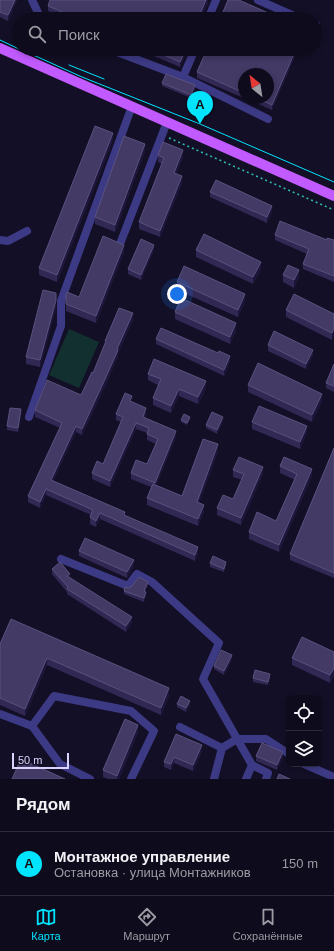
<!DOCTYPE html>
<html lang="ru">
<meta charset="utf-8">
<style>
:root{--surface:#0e0b1c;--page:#171425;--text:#f1f3f6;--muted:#9b9ba3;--line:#2e2b3b;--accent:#00e5ff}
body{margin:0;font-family:Arial,sans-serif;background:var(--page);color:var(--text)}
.controls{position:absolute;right:12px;bottom:12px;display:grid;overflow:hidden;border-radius:8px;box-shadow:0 2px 6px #0003}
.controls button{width:36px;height:36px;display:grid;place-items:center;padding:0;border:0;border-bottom:1px solid var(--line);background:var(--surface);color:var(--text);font:20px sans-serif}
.compass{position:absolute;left:238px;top:68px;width:36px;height:36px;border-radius:50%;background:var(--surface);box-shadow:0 2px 6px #0003;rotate:330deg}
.scale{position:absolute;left:12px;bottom:10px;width:57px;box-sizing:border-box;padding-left:4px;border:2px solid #d9d4ff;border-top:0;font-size:11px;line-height:14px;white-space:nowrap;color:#d9d4ff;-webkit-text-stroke:3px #130f26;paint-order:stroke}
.you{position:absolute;left:177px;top:294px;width:14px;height:14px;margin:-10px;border:3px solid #fff;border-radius:50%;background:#1a73e8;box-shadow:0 0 0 6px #1a73e833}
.badge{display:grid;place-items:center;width:26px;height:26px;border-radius:50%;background:var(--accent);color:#111;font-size:13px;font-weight:700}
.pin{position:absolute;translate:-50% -33px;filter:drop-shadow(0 1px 2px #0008)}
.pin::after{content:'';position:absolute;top:21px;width:14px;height:12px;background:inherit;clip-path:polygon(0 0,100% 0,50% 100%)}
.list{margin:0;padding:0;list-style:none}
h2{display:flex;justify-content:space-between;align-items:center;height:52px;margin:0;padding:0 16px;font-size:17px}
h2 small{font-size:13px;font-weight:400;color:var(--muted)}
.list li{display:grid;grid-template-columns:26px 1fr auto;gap:12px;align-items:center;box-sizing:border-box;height:64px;padding:0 16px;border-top:1px solid var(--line)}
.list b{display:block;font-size:15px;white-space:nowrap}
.list p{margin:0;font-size:13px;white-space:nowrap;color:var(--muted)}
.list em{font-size:13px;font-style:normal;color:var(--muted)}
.icon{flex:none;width:22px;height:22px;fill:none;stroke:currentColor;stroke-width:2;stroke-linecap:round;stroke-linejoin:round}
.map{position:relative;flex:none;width:334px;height:779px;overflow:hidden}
.search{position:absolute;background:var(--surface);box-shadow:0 2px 6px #0003;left:12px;right:12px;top:12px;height:44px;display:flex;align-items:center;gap:10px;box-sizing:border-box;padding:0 14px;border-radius:22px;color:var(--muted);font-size:15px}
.sheet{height:116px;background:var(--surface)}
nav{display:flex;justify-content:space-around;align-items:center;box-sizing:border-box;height:56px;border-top:1px solid var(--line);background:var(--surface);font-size:11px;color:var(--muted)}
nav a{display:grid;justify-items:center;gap:2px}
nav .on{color:var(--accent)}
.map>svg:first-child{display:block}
</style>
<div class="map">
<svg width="334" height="779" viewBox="0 0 334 779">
<rect width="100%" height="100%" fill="#130f26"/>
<path fill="#12302f" d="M69 329 99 342 79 388 49 375Z"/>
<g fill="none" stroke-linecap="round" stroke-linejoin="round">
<path stroke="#2fb8b0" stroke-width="1.5" stroke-dasharray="2 3" stroke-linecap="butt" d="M169 138 334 210"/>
<g stroke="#3d3a85" stroke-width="8">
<path d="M32 0 41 19"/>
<path d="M258 0 301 19"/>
<path d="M208 19 216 0"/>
<path d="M315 25H316"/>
<path d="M109 49 183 77 195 49"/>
<path d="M183 77 268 119"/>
<path d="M0 240 8 241 27 231"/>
<path d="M120 244 167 122"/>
<path d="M29 417 61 326V301L132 106"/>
<path d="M61 559 128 586 137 574 152 582 219 643 203 679 252 765 246 779"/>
<path d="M0 714 32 726 60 764 90 779"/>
<path d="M32 726 54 696 131 711 154 731 131 779"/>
<path d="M180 727 222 748 214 779"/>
<path d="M222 748 237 739H266L289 754"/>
<path d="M304 764 334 777"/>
<path d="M252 765 268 773 266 779"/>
</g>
<path stroke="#c25bff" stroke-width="10" d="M0 48 334 196"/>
<g stroke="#00e5ff" stroke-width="1">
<path d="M0 40 19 49"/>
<path d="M20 49 82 77 200 124 334 182"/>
<path d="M69 65 104 79"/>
</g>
</g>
<g fill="#312854" fill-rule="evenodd">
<path d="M0 0H17L8 21 0 17Z"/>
<path d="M208 0V3L201 19H66L48 11V6Z"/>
<path d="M137 49H188L180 67Z"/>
<path d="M207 49H298L272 110 197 78V72ZM244 74 268 98H244Z"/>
<path d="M162 83 195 89 191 98 162 86Z"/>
<path d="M113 140 57 282 39 275V268Z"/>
<path d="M145 151 115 232 95 224V217Z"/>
<path d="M158 155 183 157 176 174 182 183 160 237 139 229V222L162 164 158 162Z"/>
<path d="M210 192 272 212 267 223 210 197Z"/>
<path d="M275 235 334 240V282L303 269V264L307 254 275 240Z"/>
<path d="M154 250 141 280 128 274V269Z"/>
<path d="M196 250 261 269 253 284 196 257Z"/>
<path d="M124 252 96 323 66 311V295L79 297Z"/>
<path d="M283 275 299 277 294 288 283 282Z"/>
<path d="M177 282 245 301 238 317 177 290Z"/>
<path d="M56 307 40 367 26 364V357Z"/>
<path d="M286 310 334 314 332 340 286 317Z"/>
<path d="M175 312 236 331 230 344 175 319Z"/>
<path d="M133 320 118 353V356L106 384 82 435 76 432 53 481 125 515 198 554 195 561 100 519 96 527 90 524V517L91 515 46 495 40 508 28 502V496L60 428 35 417V410L81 395 93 373 105 345V341Z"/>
<path d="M156 339 230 361 224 376 156 344Z"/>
<path d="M268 345 313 355 306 369 268 351Z"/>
<path d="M334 364V392L326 388V383Z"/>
<path d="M148 374 206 388 198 404 179 396 171 413 153 405V398L158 385 148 380Z"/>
<path d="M248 385 322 401 312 422 248 392Z"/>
<path d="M132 402 146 414 145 418 176 437 156 485 182 496 218 451 199 503 204 512 198 526 147 505V498L151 487 131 479V473L147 464 156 444 147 440V433L136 429 110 487 92 479V473L103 464 121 422 116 420V414Z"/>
<path d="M21 413 18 432 7 430V426Z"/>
<path d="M190 419 187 425 181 422V420Z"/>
<path d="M223 421 217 434 206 428V425Z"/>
<path d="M252 422 307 433 300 449 252 429Z"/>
<path d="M334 448V578L290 560V554Z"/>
<path d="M280 466 312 476 279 552 249 539V532L276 521 295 480 280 473Z"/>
<path d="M233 470 263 474 241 525 217 515V508L233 499 242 480 233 477Z"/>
<path d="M79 551 134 566 127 578 79 556Z"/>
<path d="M210 563 226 565 224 572 210 567Z"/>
<path d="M52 569 70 577 132 622 126 632 67 594V592L52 574Z"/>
<path d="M148 586 145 591 146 595 144 602 124 594V591L129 588Z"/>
<path d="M0 644 169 696 161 715 47 665 25 716 0 705Z"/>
<path d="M334 652V675L330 683 292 665V658Z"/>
<path d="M232 659 224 675 214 669V666Z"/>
<path d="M270 677 268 685 253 682V678Z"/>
<path d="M177 704 190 705 186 712 177 707Z"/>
<path d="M138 732 119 779H108L103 777V770Z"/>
<path d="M176 734 202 751 193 771 174 763 171 770 164 767V762Z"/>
<path d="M256 756 283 757 277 770 256 761Z"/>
</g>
<g fill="#1d163a">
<path d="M15 0H17L8 21V15Z"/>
<path d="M206 0H208V3L201 19H198Z"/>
<path d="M186 49H188L180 67V62Z"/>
<path d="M296 49H298L272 110V105Z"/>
<path d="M195 85V89L191 98V95Z"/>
<path d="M113 133V140L57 282V275Z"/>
<path d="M145 144V151L115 232V225Z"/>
<path d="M183 150V157L174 179V173Z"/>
<path d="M182 176V183L160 237V231Z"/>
<path d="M272 206V212L267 223V217Z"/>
<path d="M124 245V252L96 323V316Z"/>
<path d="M154 245V250L141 280V275Z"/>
<path d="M261 262V269L253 284V277Z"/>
<path d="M299 270V277L294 288V280Z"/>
<path d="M56 293V307L40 367V360Z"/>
<path d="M245 294V301L238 317V310Z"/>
<path d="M133 313V320L118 353V356L106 384 82 435V429Z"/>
<path d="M236 323V331L230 344V337Z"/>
<path d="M334 328V335L332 340V333Z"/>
<path d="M313 350V355L306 369V364Z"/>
<path d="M230 356V361L224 376V370Z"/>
<path d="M206 381V388L198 404V397Z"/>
<path d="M179 389V396L171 413V406Z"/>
<path d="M322 394V401L312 422V415Z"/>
<path d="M146 408V414L143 423V417Z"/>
<path d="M223 417V421L217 434V430Z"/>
<path d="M136 423V429L110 487V481Z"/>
<path d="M76 426V432L51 486V480Z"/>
<path d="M307 426V433L300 449V442Z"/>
<path d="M176 431V437L155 489V483Z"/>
<path d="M218 444V451L197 509V502Z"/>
<path d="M263 467V474L241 525V518Z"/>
<path d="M312 469V476L279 552V545Z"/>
<path d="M46 489V495L40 508V502Z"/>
<path d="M204 505V512L198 526V519Z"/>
<path d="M100 513V519L96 527V521Z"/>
<path d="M198 547V554L195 561V555Z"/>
<path d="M134 560V566L127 578V572Z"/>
<path d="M226 562V565L224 572V569Z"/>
<path d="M148 582V586L144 594V591Z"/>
<path d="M146 592V595L144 602V598Z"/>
<path d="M132 617V622L126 632V626Z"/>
<path d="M232 655V659L224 675V671Z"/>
<path d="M47 658V665L25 716V709Z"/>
<path d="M334 668V675L330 683V675Z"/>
<path d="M270 674V677L268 685V682Z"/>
<path d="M169 688V696L161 715V708Z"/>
<path d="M190 701V705L186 712V708Z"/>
<path d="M138 725V732L119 779H117V776Z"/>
<path d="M202 745V751L193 771V765Z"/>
<path d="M283 752V757L277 770V765Z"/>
<path d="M174 757V763L171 770V764Z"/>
</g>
<g fill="#433a66" stroke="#5a527e">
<path d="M0 0H15L8 15 0 12Z"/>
<path d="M50 0H206L198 19H79L48 6Z"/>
<path d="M228 0H239L282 19H220Z"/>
<path d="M150 49H186L180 62Z"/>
<path d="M207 49H296L272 105 256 98H268V74H244V93L197 72Z"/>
<path d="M166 74 195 85 191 95 162 83Z"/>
<path d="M95 126 113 133 57 275 39 268Z"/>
<path d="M124 136 145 144 115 225 95 217Z"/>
<path d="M163 142 183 150 174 173 182 176 160 231 139 222 164 158 158 155Z"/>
<path d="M216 180 272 206 267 217 210 192Z"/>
<path d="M280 221 327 240V238L334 240V276L303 264 309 249 275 235Z"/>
<path d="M204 234 261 262 253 277 196 250Z"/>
<path d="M103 236 124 245 96 316 66 304V295L67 292 79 297Z"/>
<path d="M141 239 154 245 141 275 128 269Z"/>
<path d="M288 265 299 270 294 280 283 275Z"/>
<path d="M184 266 245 294 238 310 177 282Z"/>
<path d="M43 290 56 293V300L40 360 26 357Z"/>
<path d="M294 294 334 314V328L332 333 286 310Z"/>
<path d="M181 298 236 323 230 337 175 312Z"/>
<path d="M119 308 133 313 117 349 118 350 106 377 82 429 76 426 51 480 125 512 124 515 198 547 195 555 100 513 96 521 90 517 93 510 46 489 40 502 28 496 62 423 35 410 47 380 81 395 92 372 93 373 106 341H105Z"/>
<path d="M161 328 218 353 219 351 230 356 224 370 156 339Z"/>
<path d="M274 331 313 350 306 364 268 345Z"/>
<path d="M154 359 206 381 198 397 179 389 171 406 153 398 161 379 148 374Z"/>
<path d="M258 363 322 394 312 415 248 385Z"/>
<path d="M334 364V386L326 383Z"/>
<path d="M125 393 132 396 130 401 146 408 143 417 176 431 155 483 131 473 136 460 147 464 158 439 147 434 149 428 136 423 110 481 92 473 97 461 103 464 123 417 116 414Z"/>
<path d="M259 406 307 426 300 442 252 422Z"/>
<path d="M10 408 21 409 18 428 7 426Z"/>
<path d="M212 412 223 417 217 430 206 425Z"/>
<path d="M184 414 190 417 187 423 181 420Z"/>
<path d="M203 439 218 444 197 502 204 505 198 519 147 498 153 484 182 496Z"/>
<path d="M334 448V573L290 554Z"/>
<path d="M239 457 263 467 241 518 217 508 223 495 233 499 244 474 233 470Z"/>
<path d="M284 457 312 469 279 545 249 532 257 512 276 521 297 474 280 466Z"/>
<path d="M85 538 134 560 127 572 79 551Z"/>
<path d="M213 556 226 562 224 569 210 563Z"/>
<path d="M60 562 70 574 67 576 132 617 126 626 67 589 68 587 52 569Z"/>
<path d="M139 577 148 582 144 591 146 592 144 598 124 591 125 587 129 588 132 586Z"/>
<path d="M11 619 169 688 161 708 47 658 25 709 0 698V644Z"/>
<path d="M302 637 334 652V668L330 675 292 658Z"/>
<path d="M221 650 232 655 224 671 214 666Z"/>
<path d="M255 670 270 674 268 682 253 678Z"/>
<path d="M181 696 190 701 186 708 177 704Z"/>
<path d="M125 719 138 725 117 776 103 770Z"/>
<path d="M176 734 202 745 193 765 174 757 171 764 164 762Z"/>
<path d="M262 743 283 752 277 765 256 756Z"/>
<path d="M21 759 65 779H12Z"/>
<path d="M279 774 290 779H277Z"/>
</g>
</svg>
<div class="controls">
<button><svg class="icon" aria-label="locate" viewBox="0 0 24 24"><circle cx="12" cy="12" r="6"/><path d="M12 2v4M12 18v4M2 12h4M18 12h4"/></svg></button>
<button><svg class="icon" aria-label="layers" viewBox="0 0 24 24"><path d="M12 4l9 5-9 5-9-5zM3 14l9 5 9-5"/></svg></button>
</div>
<svg class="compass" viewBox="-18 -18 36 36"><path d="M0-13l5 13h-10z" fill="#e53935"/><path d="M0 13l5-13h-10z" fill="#9b9ba3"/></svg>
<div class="scale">50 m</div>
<div class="you"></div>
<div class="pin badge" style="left:200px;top:124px">A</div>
<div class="search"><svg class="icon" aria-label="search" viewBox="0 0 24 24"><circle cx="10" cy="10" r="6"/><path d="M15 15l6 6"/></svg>Поиск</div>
</div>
<section class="sheet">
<h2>Рядом<small></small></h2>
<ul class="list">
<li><span class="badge">A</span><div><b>Монтажное управление</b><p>Остановка · улица Монтажников</p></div><em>150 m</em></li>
</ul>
</section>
<nav>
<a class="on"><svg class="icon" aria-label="map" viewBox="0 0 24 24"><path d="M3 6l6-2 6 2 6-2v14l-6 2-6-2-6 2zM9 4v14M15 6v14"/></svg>Карта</a>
<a><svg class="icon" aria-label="directions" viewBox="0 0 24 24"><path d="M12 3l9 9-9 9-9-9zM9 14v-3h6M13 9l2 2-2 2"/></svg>Маршрут</a>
<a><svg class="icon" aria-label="saved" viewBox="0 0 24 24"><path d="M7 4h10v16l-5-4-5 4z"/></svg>Сохранённые</a>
</nav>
